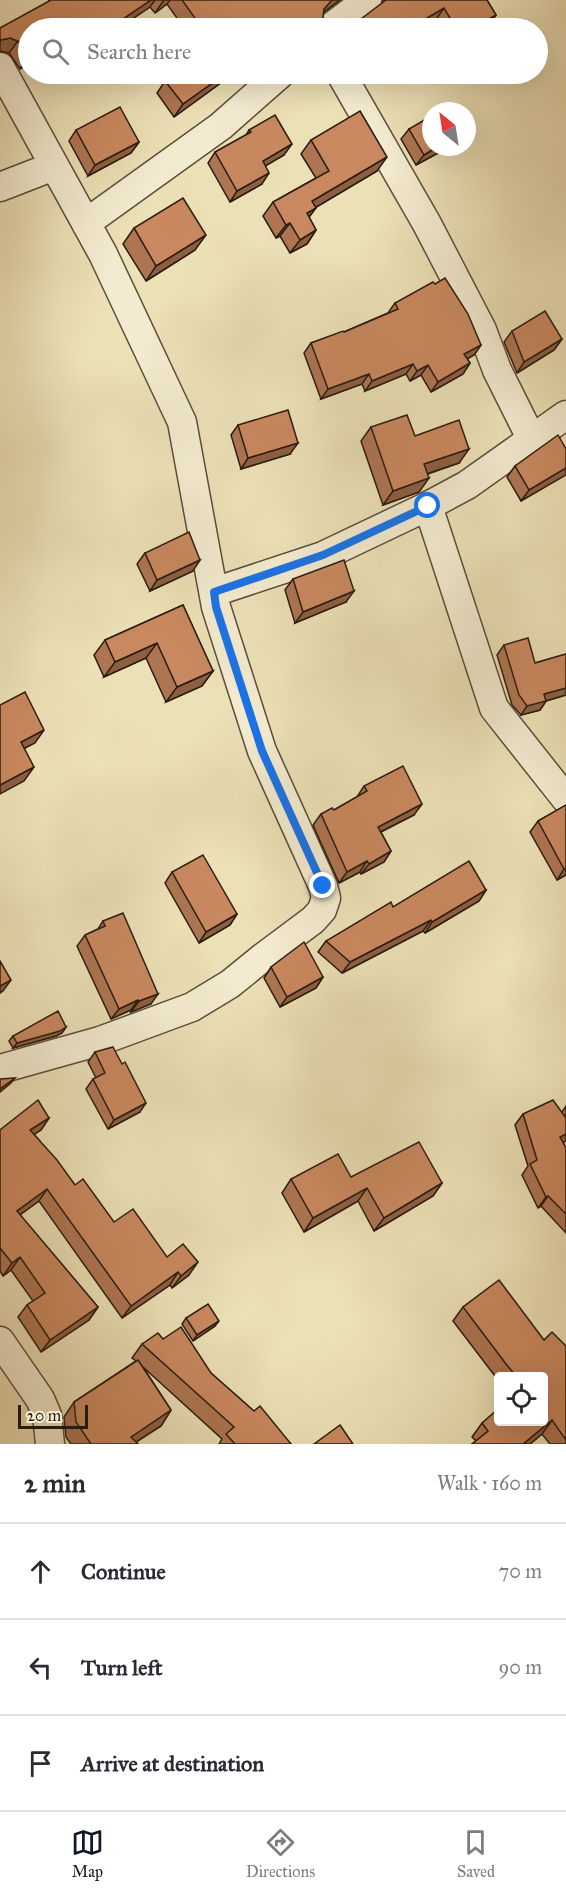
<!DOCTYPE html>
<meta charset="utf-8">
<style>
:root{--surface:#fff;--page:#f7f7f7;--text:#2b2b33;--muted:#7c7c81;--line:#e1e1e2;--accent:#111827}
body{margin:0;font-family:"IM FELL Great Primer",serif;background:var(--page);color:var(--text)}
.controls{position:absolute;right:18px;bottom:18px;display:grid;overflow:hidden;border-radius:6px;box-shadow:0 6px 24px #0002}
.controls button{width:54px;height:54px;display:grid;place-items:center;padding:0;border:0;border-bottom:2px solid var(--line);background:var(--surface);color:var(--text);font:30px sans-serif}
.compass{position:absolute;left:422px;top:102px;width:54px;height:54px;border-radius:50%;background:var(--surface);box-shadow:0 6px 24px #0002;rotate:330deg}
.scale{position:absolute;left:18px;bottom:15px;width:70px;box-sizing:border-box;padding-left:6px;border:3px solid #2b1c10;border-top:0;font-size:16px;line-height:21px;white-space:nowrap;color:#2b1c10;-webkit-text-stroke:4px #f3ebd0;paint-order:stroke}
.stop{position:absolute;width:18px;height:18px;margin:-14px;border:4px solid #1a73e8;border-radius:50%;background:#fff}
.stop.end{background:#1a73e8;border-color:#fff;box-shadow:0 2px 6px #0008}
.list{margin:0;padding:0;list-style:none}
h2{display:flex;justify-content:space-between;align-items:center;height:78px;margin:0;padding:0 24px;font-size:26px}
h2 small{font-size:20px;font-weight:400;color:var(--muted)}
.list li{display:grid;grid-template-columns:39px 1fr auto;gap:18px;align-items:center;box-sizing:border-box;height:96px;padding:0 24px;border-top:2px solid var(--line)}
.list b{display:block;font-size:22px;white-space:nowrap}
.list em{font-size:20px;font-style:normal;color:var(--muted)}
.icon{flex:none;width:33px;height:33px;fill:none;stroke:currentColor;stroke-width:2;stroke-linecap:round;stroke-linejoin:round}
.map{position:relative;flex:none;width:566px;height:1444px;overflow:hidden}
.search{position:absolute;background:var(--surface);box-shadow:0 6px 24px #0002;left:18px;right:18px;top:18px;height:66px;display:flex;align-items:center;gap:15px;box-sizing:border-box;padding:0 21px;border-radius:33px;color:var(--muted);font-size:22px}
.sheet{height:366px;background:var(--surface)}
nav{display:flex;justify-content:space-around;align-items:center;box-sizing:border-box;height:84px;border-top:2px solid var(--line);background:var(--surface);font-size:16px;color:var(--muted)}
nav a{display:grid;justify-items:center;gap:3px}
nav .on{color:var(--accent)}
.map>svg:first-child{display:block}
</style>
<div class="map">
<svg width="566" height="1444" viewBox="0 0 566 1444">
<rect width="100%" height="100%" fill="#ece0b6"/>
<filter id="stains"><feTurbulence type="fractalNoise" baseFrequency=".00333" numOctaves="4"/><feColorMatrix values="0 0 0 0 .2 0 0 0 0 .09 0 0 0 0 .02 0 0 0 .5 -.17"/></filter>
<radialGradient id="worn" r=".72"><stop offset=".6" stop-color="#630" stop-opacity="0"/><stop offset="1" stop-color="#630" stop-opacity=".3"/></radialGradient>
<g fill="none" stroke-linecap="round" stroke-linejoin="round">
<defs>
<g id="minor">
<path d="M330 28 367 0"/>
<path d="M0 67 103 254 182 422 216 607 262 751 323 886 326 898 322 910 313 920 262 958 230 984 192 1007 100 1041 0 1069"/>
<path d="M341 74 427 224 482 330 497 370 532 440"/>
<path d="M0 187 54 166"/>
<path d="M86 223 221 126 280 74"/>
<path d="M428 506 494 708 566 799"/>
<path d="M214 592 323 556 428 506 467 485 566 415"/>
<path d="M0 1341 40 1399 47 1415 50 1444"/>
</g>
</defs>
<use href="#minor" stroke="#5b4d3a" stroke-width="31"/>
<use href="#minor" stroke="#f3ebd0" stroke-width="28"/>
</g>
<g fill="#ad7552" stroke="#2b1c10" stroke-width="1.5">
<path d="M49 0H340L323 13V17L325 23 321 28H184L167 4 155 13 150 7 119 28H28V64L20 69 9 53 0 51V28L48 2Z"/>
<path d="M383 0H487L496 15 485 28H440L435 21 383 3Z"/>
<path d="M45 74H55L47 78Z"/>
<path d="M175 74H233L174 117 157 93 165 81Z"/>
<path d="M240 74H256L246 82Z"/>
<path d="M409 129 431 147H449L416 165 401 139Z"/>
<path d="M76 130 139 142 131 153 88 176 69 141Z"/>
<path d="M249 130 284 155 265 166 262 184 230 202 208 163 215 152 246 135Z"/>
<path d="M311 140 377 171 316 207 309 217 316 230 307 244 290 253 280 236 276 238 263 216 273 202 316 178 301 154Z"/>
<path d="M134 228 195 250 146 281 123 244Z"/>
<path d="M395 303 481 345 474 355 467 359 470 363 463 374 431 392 421 375 410 381 406 374 365 391 362 384 321 399 304 353 311 343 344 332 388 313Z"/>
<path d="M512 331 562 339 554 350 517 373 504 342Z"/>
<path d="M238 425 290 454 241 469 231 435Z"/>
<path d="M371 427 459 463 428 474 419 492 383 505 361 441Z"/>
<path d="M566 449 521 501 507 477 515 466Z"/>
<path d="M145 553 193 571 150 591 137 564Z"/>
<path d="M293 579 346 602 295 623 285 590Z"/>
<path d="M183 605 213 671 202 686 166 702 146 658 104 677 94 655 105 640Z"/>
<path d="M504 645 535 663 566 654V695L546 701 540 710 521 715 512 705 497 655Z"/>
<path d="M364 786 414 815 381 832 391 851 384 862 361 874 360 872 339 883 313 825 321 814 334 810 357 797Z"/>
<path d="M566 805V875L557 880 530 832 538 821Z"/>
<path d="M172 872 237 914 230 925 199 943 165 883Z"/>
<path d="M486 890 479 901 425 933 423 931 342 973 318 952 326 941Z"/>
<path d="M103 921 151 1004 131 1012V1010L111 1019 77 946 85 935 98 929Z"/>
<path d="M271 967 323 977 316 988 280 1007 264 978Z"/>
<path d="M66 1027 62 1033 56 1036 13 1048 9 1041 13 1036Z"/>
<path d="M95 1052 140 1112 108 1129 86 1089 93 1079 96 1078 88 1062Z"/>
<path d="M566 1106V1141L563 1142 566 1148V1233L541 1206 538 1208 522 1175 528 1166 515 1125 523 1114 562 1112Z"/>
<path d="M49 1118 41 1130 34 1134 75 1185 114 1222 167 1257 189 1275 172 1288 170 1285 122 1318 39 1201 20 1215 98 1307 89 1320 41 1352 18 1317 27 1305 33 1301 11 1270 3 1276 0 1271V1130Z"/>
<path d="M351 1177 442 1183 433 1196 374 1231 358 1201 304 1232 282 1193 291 1179Z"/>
<path d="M463 1307 544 1340 566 1346V1444H550L542 1434 530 1444H472L476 1441 472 1437 482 1423 543 1377H498V1380L453 1321Z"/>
<path d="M186 1318 215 1326 193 1341 182 1324Z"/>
<path d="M163 1339 211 1373 291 1444H219L222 1439 143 1367 171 1410 161 1426 136 1442 138 1444H71L66 1437 64 1417 74 1402 136 1361 132 1358 142 1344Z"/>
</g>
<g fill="#8d5f42" stroke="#2b1c10" stroke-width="1.5">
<path d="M151 0H155L150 7 119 28H115L120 21Z"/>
<path d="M164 0H170L167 4 155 13Z"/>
<path d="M332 0H340L320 15 329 2Z"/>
<path d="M444 8 435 21 423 28H410Z"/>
<path d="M496 15 487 28H472Z"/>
<path d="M10 38 18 41 9 53 0 51V41L1 40Z"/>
<path d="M28 57V64L20 69Z"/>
<path d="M50 74H55L47 78Z"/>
<path d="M225 74H233L174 117 183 104Z"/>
<path d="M252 74H256L246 82Z"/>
<path d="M139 142 131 153 88 176 95 165Z"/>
<path d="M292 144 284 155 255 172 263 161Z"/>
<path d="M437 147H449L416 165 424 155Z"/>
<path d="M387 157 377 171 303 215 312 201Z"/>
<path d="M269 173 262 184 230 202 237 191Z"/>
<path d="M316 208 306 221 307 213Z"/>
<path d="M290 223 280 236 276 238 286 225Z"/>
<path d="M316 230 307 244 290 253 300 240Z"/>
<path d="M206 235 195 250 146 281 156 266Z"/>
<path d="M562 339 554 350 517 373 524 362Z"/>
<path d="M481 345 474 355 457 364 464 354Z"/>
<path d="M470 363 463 374 431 392 438 382Z"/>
<path d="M413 364 406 374 365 391 372 381Z"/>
<path d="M428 365 421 375 410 381 417 371Z"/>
<path d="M369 374 362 384 321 399 328 389Z"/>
<path d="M298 443 290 454 241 469 248 458Z"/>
<path d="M469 449 459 463 414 478 424 464Z"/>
<path d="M566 468V475L521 501 529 490Z"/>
<path d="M429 478 419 492 383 505 393 491Z"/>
<path d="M200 560 193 571 150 591 157 580Z"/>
<path d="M354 591 346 602 295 623 303 612Z"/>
<path d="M157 643 146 658 104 677 115 662Z"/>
<path d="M213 671 202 686 166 702 177 687Z"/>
<path d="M566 688V695L546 701 540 710 521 715 527 706 544 694Z"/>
<path d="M44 730 35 743 12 755 21 742Z"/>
<path d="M34 767 24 781 0 794V785Z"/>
<path d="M422 804 414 815 370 837 378 827Z"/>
<path d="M391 851 384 862 361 874 369 864Z"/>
<path d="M367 861 360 872 339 883 347 872Z"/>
<path d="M566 868V875L557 880 564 869Z"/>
<path d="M486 890 479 901 425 933 432 922Z"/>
<path d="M237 914 230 925 199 943 206 932Z"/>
<path d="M431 920 423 931 342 973 350 962Z"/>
<path d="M323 977 316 988 280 1007 287 997Z"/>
<path d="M11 980 3 991 0 993V986Z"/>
<path d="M158 994 151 1004 131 1012 139 1001Z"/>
<path d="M138 1000 131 1010 111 1019 119 1009Z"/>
<path d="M66 1027 62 1033 56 1036 13 1048 17 1043Z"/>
<path d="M15 1078 11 1083 0 1092V1089Z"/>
<path d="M146 1103 140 1112 108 1129 114 1120Z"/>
<path d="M49 1118 41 1130 22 1142 30 1130Z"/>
<path d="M566 1134V1141L553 1148 560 1137Z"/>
<path d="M442 1183 433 1196 374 1231 384 1218Z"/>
<path d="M367 1188 358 1201 304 1232 313 1218Z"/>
<path d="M47 1189 39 1201 8 1223 17 1211Z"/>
<path d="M548 1196 541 1206 538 1208 546 1197Z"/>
<path d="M20 1257 11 1270 3 1276 12 1263Z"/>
<path d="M198 1262 189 1275 172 1288 181 1276Z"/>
<path d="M178 1272 170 1285 122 1318 131 1306Z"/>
<path d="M98 1307 89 1320 41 1352 50 1340Z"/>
<path d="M219 1321 215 1326 193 1341 197 1335Z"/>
<path d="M171 1410 161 1426 133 1444 131 1437Z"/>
<path d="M552 1420 542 1434 530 1444H523Z"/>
</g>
<g fill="#c9885f" stroke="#2b1c10" stroke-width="1.5">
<path d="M51 0H151L120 21 122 24 115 28H28V56L18 41 10 38 1 40 0 41V28Z"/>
<path d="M182 0H332L324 9 323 17 325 23 318 28H202Z"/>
<path d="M386 0H487L496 15 472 28H456L444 8 410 28H349Z"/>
<path d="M175 74H225L183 104 165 81Z"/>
<path d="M120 107 139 142 95 165 76 130Z"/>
<path d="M360 111 387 157 312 201 316 208 307 213 316 230 300 240 290 223 286 225 273 202 329 171 311 140Z"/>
<path d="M275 115 292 144 263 161 269 173 237 191 215 152 251 132 249 130Z"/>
<path d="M431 116V147H437L424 155 409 129Z"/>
<path d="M183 198 206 235 156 266 134 228Z"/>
<path d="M445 278 468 314 481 345 464 354 470 363 438 382 428 365 417 371 413 364 372 381 369 374 328 389 311 343 343 331 344 332 398 309 395 303 433 282 435 284Z"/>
<path d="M545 311 562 339 524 362 512 331Z"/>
<path d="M288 410 298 443 248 458 238 425Z"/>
<path d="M407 415 415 436 459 420 469 449 424 464 429 478 393 491 371 427Z"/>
<path d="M558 435 566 449V468L529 490 515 466Z"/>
<path d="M189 532 200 560 157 580 145 553Z"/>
<path d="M344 560 354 591 303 612 293 579Z"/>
<path d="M183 605 213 671 177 687 157 643 115 662 105 640Z"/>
<path d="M528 638 535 663 566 654V688L544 694 546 701 527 706 519 695 504 645Z"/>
<path d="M25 692 44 730 21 742 34 767 0 785V705Z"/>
<path d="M403 766 422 804 378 827 391 851 369 864 367 861 347 872 321 814 332 808 334 810 367 791 364 786Z"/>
<path d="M566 805V868L564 869 538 821Z"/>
<path d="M203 855 237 914 206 932 172 872Z"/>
<path d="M469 861 486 890 432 922 431 920 350 962 326 941 391 902 393 907Z"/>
<path d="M123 913 158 994 139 1001 138 1000 119 1009 85 935 105 926 103 921Z"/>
<path d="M304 942 323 977 287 997 271 967Z"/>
<path d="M0 961 11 980 0 986Z"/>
<path d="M58 1011 66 1027 60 1031 17 1043 13 1036Z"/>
<path d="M113 1047 122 1064 125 1062 146 1103 114 1120 93 1079 105 1073 95 1052Z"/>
<path d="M15 1078 0 1089V1079Z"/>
<path d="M38 1100 49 1118 30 1130 57 1160 75 1185 83 1179 114 1222 133 1209 167 1257 183 1244 198 1262 181 1276 178 1272 131 1306 47 1189 17 1211 98 1307 50 1340 27 1305 45 1293 20 1257 12 1263 0 1248V1130Z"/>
<path d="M553 1100 566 1118V1134L560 1137 566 1148V1214L548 1196 546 1197 530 1164 537 1160 523 1114Z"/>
<path d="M419 1142 442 1183 384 1218 367 1188 313 1218 291 1179 338 1154 351 1177Z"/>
<path d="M499 1280 544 1340 552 1332 566 1346V1440L552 1420 523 1444H472L488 1431 482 1423 498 1409V1422H543V1377H517L506 1364 463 1307Z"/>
<path d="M208 1304 219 1321 197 1335 186 1318Z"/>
<path d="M181 1327 211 1373 254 1411 260 1406 291 1444H235L226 1434 234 1427 142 1344 158 1333 163 1339Z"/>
<path d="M138 1360 171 1410 131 1437 138 1444H91L76 1422 74 1402Z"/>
<path d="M340 1425 353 1444H314Z"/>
</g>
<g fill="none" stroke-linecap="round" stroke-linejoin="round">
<path stroke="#1a73e8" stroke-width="8" d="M323 886 262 751 216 607 214 592 323 555 428 506"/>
</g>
<rect width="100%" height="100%" filter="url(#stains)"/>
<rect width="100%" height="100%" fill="url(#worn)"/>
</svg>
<div class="controls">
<button><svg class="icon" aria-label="locate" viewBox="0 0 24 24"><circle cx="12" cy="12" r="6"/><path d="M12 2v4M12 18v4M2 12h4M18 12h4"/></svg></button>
</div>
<svg class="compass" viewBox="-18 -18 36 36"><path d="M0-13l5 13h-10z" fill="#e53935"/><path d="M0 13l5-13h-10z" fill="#7c7c81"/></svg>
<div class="scale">20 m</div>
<div class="stop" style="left:428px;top:506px"></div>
<div class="stop end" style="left:323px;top:886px"></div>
<div class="search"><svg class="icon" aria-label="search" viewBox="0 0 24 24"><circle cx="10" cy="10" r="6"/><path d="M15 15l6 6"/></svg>Search here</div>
</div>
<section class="sheet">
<h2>2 min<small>Walk · 160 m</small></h2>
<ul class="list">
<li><svg class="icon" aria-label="ahead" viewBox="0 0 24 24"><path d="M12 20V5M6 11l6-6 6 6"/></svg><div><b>Continue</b></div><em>70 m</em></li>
<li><svg class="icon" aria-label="left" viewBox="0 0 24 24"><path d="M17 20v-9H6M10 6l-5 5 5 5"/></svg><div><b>Turn left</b></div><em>90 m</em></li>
<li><svg class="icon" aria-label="arrive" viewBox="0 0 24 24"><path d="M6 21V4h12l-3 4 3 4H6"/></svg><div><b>Arrive at destination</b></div></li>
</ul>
</section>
<nav>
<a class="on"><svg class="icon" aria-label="map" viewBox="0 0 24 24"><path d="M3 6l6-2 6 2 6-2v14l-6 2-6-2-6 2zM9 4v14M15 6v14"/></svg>Map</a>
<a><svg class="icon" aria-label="directions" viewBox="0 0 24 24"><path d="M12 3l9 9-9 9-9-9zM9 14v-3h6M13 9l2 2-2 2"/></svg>Directions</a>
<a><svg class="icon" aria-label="saved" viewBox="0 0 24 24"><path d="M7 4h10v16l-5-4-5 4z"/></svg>Saved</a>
</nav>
